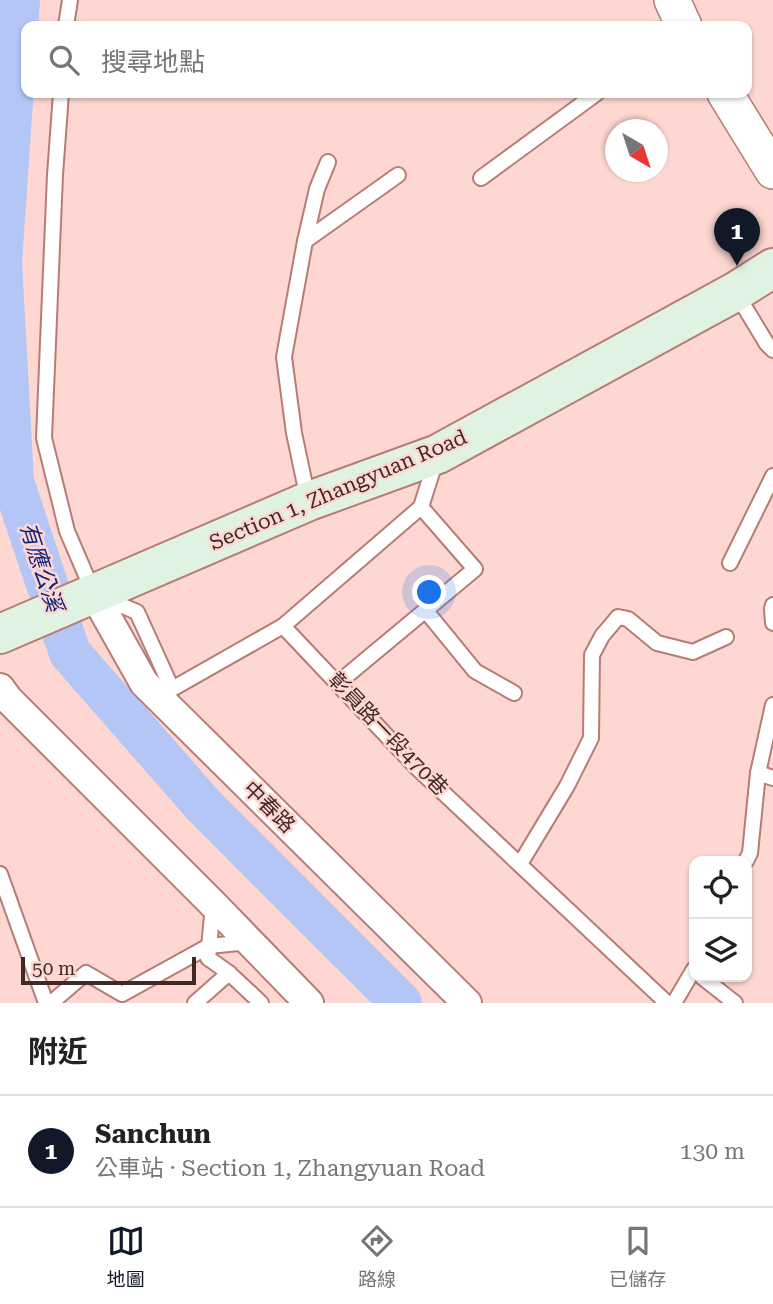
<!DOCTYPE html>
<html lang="zh-TW">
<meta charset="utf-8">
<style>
:root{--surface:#fff;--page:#f6f6f6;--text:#222;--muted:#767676;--line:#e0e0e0;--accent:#111827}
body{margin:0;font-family:"Roboto Serif","Noto Sans TC",serif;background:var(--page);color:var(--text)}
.controls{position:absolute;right:21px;bottom:21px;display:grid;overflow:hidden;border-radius:14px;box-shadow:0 2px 5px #0004}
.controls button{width:63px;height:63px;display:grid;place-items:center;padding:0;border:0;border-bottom:2px solid var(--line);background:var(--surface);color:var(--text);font:35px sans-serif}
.compass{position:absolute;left:605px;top:119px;width:63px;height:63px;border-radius:50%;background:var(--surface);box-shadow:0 2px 5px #0004;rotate:141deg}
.scale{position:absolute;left:21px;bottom:18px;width:175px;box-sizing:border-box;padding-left:7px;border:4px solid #412926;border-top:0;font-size:19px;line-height:24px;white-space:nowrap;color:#412926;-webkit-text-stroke:5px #fed7d2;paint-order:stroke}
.you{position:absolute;left:430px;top:593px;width:24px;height:24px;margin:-18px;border:5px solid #fff;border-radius:50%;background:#1a73e8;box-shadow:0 0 0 10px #1a73e833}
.badge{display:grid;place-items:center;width:46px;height:46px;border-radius:50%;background:var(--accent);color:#fff;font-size:23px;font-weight:700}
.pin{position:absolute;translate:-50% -58px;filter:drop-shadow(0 2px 4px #0008)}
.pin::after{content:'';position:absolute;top:37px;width:24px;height:21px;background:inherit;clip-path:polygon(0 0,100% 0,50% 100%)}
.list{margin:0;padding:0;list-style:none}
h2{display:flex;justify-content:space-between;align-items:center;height:91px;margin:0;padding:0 28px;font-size:30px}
h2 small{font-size:23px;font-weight:400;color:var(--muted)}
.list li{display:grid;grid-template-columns:46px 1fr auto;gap:21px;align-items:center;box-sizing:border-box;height:112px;padding:0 28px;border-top:2px solid var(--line)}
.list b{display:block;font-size:26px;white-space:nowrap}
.list p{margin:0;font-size:23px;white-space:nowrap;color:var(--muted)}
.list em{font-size:23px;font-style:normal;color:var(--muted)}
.icon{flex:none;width:38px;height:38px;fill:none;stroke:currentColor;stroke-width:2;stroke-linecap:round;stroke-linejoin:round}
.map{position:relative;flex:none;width:773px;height:1003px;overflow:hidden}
.search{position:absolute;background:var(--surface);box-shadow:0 2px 5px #0004;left:21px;right:21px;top:21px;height:77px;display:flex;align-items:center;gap:18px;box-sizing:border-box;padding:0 24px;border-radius:14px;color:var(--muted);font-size:26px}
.sheet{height:203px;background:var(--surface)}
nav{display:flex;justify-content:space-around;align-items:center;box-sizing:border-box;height:98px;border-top:2px solid var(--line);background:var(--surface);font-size:19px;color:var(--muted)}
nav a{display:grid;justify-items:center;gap:4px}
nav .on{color:var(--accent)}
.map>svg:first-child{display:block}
</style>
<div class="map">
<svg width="773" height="1003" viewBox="0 0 773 1003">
<rect width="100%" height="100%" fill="#fed7d2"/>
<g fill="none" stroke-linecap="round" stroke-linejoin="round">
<path stroke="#b3c6f6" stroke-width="42" d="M19 0 1 262 13 482 70 653 204 806 401 1003"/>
<defs>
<g id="service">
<path d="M66 26 70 0"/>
<path d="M61 93 55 175 44 438 67 531 94 594 137 612 172 689 283 626 421 507 436 460"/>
<path d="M481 178 597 93"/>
<path d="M305 241 398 175"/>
<path d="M736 293 767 344 773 350"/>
<path d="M308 499 294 433 284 357 305 241 317 189 328 162"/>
<path d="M730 563 773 476"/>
<path d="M773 605 772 609 773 623"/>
<path d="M426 611 475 671 514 693"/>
<path d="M283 626 418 769 667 1003"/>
<path d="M338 683 475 569 421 507"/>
<path d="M758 773 773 778"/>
<path d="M746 861 750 853 758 773 773 705"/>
<path d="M520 864 567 786 591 738 592 655 602 636 618 617 628 619 657 643 693 652 726 637"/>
<path d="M0 874 46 1003"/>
<path d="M213 905 208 958 229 973 261 1003"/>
<path d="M702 977 735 1003"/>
<path d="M51 1003 86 973 122 994 209 946 249 942"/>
<path d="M195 1003 229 973"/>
<path d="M674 1003 694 969"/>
</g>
<g id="minor">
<path d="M94 594 144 683 467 1003"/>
<path d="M0 688 8 699 213 904 309 1003"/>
</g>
<g id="tertiary">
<path d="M672 0 684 26"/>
<path d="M725 93 773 171"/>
</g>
<path id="secondary" d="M0 634 309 501 438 454 735 292 773 268"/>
</defs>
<use href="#service" stroke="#b77c75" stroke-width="18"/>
<use href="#minor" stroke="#b77c75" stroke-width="32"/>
<use href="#tertiary" stroke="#b77c75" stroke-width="38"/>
<use href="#secondary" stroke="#b77c75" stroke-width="42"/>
<use href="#service" stroke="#fff" stroke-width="14"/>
<use href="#minor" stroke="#fff" stroke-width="28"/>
<use href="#tertiary" stroke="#fff" stroke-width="35"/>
<use href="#secondary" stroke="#e0f3e2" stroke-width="38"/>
</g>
<g text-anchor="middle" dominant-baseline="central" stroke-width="5" stroke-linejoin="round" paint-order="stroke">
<g font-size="21" fill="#412926" stroke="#fed7d2">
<text transform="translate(338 490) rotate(-23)">Section 1, Zhangyuan Road</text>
<text transform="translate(388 734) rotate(46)">彰員路一段470巷</text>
<text transform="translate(269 807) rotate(45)">中春路</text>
</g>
<g font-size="23" font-style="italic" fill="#14267d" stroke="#fed7d2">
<text transform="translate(41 567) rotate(72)">有應公溪</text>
</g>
</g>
</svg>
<div class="controls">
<button><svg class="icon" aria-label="locate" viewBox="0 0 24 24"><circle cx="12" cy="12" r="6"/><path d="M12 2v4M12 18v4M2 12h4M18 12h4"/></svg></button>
<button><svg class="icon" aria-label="layers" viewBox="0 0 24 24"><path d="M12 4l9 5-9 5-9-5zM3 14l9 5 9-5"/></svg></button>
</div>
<svg class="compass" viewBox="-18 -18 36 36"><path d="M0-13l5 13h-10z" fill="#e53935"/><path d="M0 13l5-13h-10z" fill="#767676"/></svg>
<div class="scale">50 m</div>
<div class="you"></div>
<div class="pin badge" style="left:737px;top:266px">1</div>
<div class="search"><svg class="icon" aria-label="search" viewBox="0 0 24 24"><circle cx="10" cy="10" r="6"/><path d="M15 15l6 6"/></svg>搜尋地點</div>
</div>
<section class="sheet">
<h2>附近<small></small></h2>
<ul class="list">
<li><span class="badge">1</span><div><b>Sanchun</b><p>公車站 · Section 1, Zhangyuan Road</p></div><em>130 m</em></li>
</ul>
</section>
<nav>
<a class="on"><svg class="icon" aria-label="map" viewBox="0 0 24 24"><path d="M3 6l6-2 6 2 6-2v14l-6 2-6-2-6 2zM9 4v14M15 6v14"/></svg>地圖</a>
<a><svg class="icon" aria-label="directions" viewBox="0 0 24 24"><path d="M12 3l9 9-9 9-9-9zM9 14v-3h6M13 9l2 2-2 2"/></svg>路線</a>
<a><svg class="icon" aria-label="saved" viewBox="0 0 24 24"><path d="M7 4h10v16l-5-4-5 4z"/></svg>已儲存</a>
</nav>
